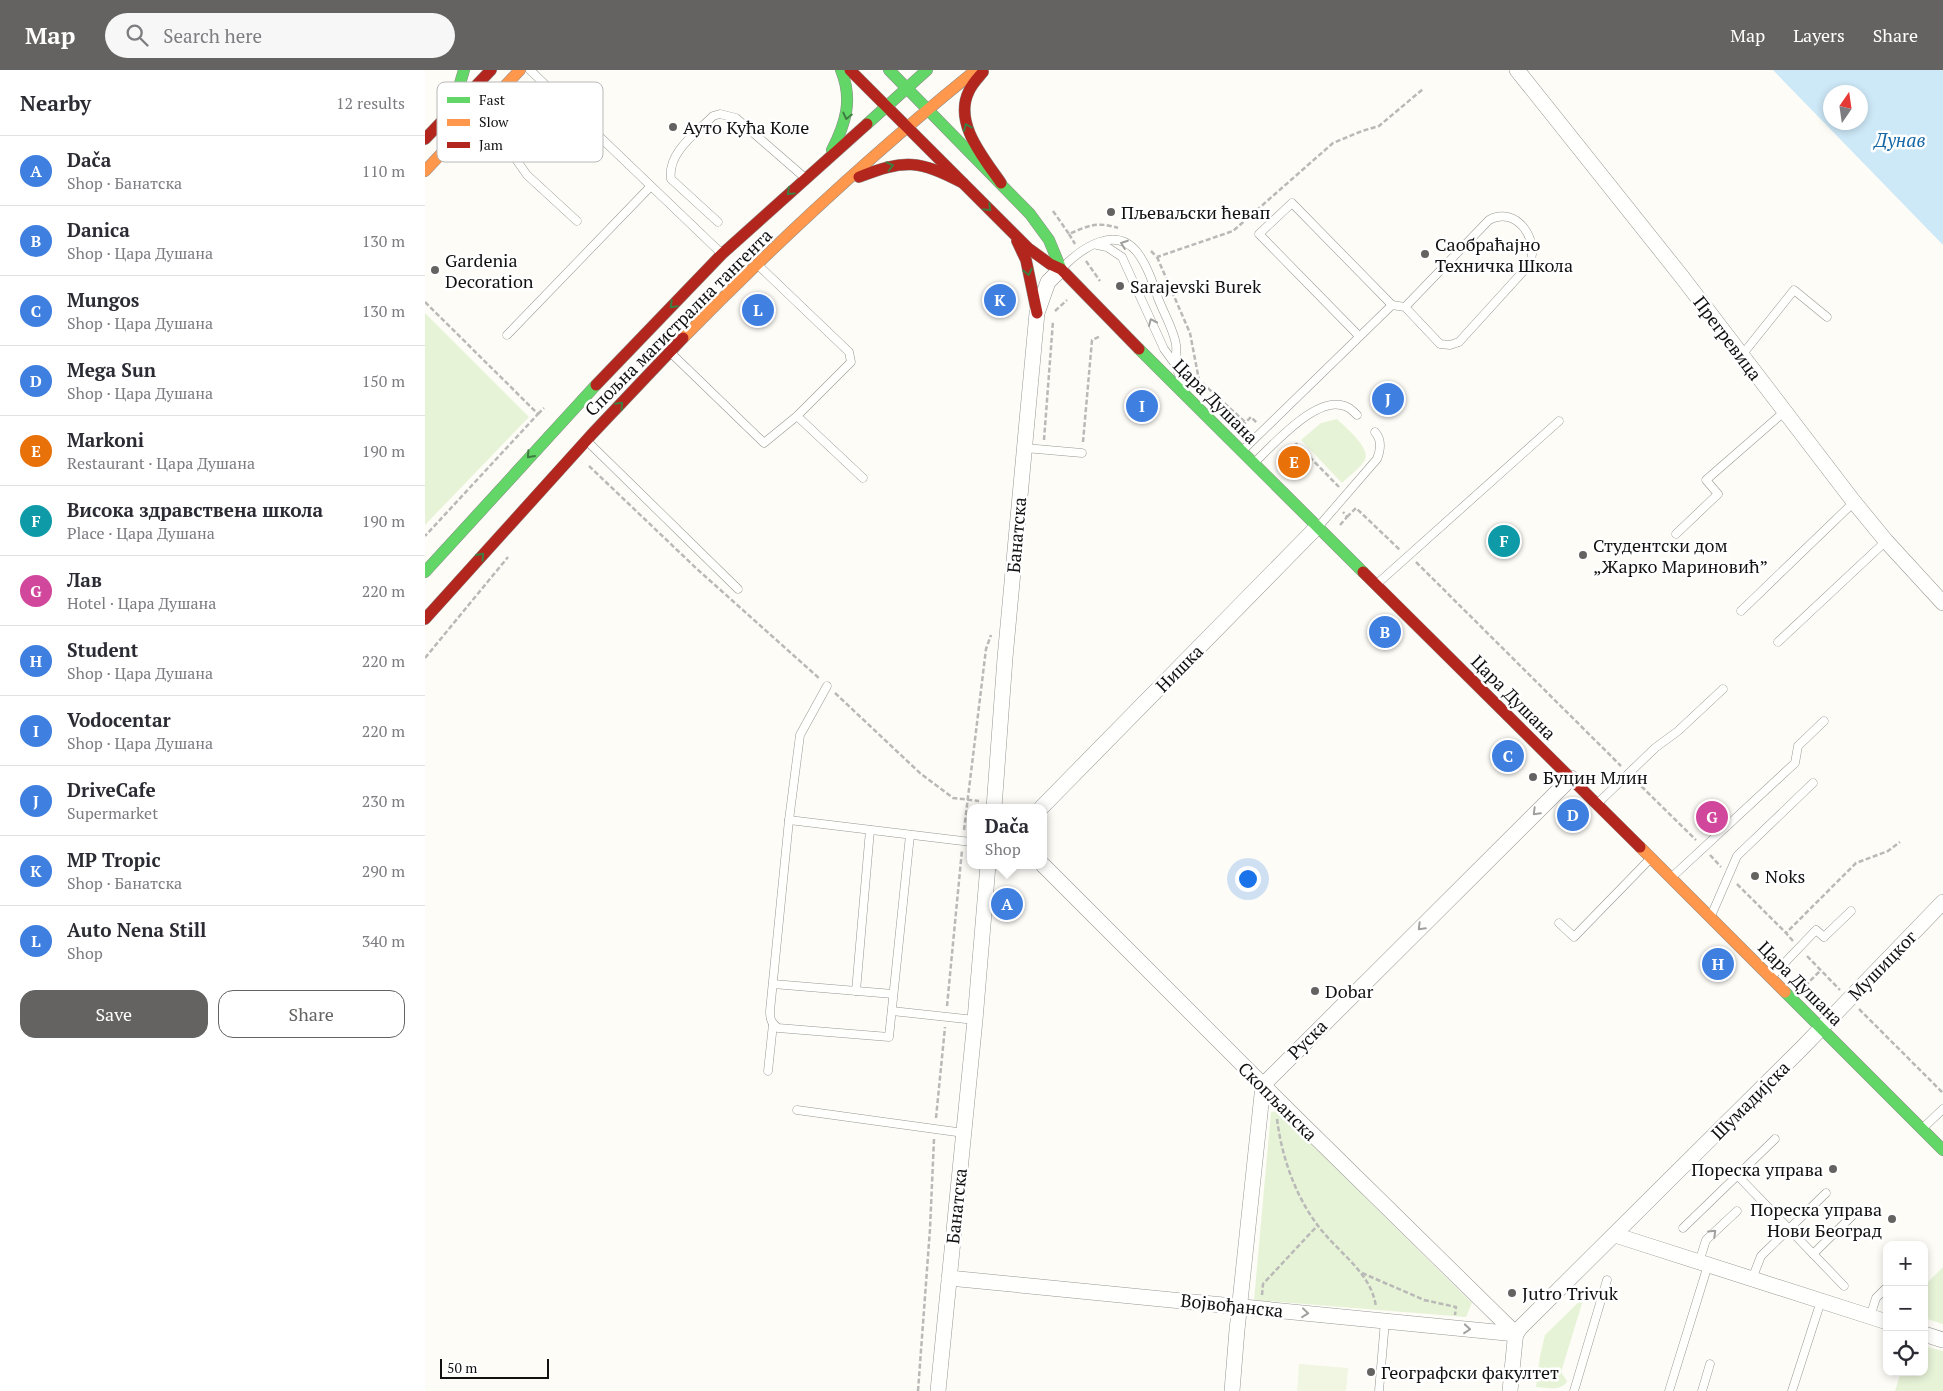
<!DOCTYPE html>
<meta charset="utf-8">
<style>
:root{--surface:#fff;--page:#f7f7f7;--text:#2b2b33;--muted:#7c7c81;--line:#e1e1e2;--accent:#646362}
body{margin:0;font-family:"PT Serif",serif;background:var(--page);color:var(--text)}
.controls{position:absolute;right:15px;bottom:15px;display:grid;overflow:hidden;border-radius:10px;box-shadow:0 2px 8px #0003}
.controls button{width:45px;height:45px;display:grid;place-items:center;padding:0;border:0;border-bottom:1px solid var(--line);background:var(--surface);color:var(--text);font:25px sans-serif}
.compass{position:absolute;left:1398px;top:15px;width:45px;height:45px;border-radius:50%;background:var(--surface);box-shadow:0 2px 8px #0003;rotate:13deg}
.scale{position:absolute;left:15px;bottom:12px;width:109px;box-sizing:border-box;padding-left:5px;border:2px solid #111;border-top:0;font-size:14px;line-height:18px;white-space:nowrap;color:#111;-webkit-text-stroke:4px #fff;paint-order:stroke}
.you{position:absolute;left:822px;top:808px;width:18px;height:18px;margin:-12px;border:4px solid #fff;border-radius:50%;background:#1a73e8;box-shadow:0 0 0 8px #1a73e833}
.badge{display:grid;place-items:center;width:32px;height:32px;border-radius:50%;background:var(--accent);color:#fff;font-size:16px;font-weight:700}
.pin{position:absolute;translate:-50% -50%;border:2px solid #fff;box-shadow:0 1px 5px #0006}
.popup{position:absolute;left:542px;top:734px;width:80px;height:65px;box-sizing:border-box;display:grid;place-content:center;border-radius:10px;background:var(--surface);filter:drop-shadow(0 1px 4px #0005);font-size:16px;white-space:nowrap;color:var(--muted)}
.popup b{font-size:19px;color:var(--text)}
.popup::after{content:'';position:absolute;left:50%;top:100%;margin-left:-10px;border:10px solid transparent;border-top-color:var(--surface)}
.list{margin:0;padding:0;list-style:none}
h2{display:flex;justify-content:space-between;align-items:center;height:65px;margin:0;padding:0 20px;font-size:21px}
h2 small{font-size:16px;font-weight:400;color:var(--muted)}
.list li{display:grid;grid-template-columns:32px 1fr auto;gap:15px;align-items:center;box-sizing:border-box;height:70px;padding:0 20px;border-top:1px solid var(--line)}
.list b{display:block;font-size:19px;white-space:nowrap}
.list p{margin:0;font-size:16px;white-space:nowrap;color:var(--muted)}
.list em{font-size:16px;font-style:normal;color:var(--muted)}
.actions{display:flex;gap:10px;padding:15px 20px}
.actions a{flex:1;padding:11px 0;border:1px solid var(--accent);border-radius:15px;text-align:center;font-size:18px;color:var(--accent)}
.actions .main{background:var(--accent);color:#fff}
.icon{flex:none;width:28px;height:28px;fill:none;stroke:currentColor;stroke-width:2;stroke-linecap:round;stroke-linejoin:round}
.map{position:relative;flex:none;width:1518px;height:1321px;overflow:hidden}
header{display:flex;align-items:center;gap:30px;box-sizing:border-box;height:70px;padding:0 25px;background:var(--accent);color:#fff}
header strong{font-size:24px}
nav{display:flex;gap:28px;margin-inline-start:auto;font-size:18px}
.search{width:350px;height:45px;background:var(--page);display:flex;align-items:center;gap:12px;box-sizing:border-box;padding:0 18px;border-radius:28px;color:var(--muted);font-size:19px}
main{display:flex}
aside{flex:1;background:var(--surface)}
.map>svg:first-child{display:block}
</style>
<header>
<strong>Map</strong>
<div class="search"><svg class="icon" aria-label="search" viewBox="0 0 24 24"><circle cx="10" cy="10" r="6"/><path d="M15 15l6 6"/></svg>Search here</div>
<nav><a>Map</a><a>Layers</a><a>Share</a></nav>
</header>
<main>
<aside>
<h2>Nearby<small>12 results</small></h2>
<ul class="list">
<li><span class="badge" style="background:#3f7fe0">A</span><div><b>Dača</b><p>Shop · Банатска</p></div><em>110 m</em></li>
<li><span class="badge" style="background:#3f7fe0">B</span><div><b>Danica</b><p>Shop · Цара Душана</p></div><em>130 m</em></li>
<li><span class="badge" style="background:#3f7fe0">C</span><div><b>Mungos</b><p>Shop · Цара Душана</p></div><em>130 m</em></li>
<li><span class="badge" style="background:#3f7fe0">D</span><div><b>Mega Sun</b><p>Shop · Цара Душана</p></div><em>150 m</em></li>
<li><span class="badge" style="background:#e8710a">E</span><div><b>Markoni</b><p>Restaurant · Цара Душана</p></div><em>190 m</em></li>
<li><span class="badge" style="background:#0f9aa8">F</span><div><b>Висока здравствена школа</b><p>Place · Цара Душана</p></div><em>190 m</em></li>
<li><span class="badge" style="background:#d1479c">G</span><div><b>Лав</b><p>Hotel · Цара Душана</p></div><em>220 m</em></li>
<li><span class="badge" style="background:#3f7fe0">H</span><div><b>Student</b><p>Shop · Цара Душана</p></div><em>220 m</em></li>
<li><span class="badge" style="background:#3f7fe0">I</span><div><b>Vodocentar</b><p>Shop · Цара Душана</p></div><em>220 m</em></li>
<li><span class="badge" style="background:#3f7fe0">J</span><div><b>DriveCafe</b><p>Supermarket</p></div><em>230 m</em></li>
<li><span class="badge" style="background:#3f7fe0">K</span><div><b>MP Tropic</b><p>Shop · Банатска</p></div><em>290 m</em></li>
<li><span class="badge" style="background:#3f7fe0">L</span><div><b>Auto Nena Still</b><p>Shop</p></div><em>340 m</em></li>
</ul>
<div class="actions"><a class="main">Save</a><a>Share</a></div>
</aside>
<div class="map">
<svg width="1518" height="1321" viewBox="0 0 1518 1321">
<rect width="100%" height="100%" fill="#fdfcf7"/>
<g fill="#e7f3d7">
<path d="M0 243 104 347 0 455Z"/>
<path d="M912 349C920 357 946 378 940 390 935 398 924 406 917 413L876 370 896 353Z"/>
<path d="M853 1041 1047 1233 1041 1247 829 1230 846 1042Z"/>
<path d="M1518 1197V1254L1499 1248V1216Z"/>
<path d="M1159 1227 1136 1302 1142 1311C1138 1321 1122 1318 1111 1317L1115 1286 1120 1265Z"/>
<path d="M1499 1276 1518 1281V1321H1470L1476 1302H1499Z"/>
</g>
<path fill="#f0f6e1" d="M874 1294 923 1298 921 1321H872Z"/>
<path fill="#cde8f7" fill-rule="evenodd" d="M1348 0H1518V175ZM1406 22H1436V52H1406Z"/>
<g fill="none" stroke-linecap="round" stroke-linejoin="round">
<defs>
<g id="lane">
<path d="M105 0 295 182"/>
<path d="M133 27 94 70 90 79V88L102 105 152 151"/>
<path d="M293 152 246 109C242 83 271 63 288 46L295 44 311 48 379 107"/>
<path d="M672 175 682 177 697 187 739 279 750 294"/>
<path d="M639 196C657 178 690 155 712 182 722 195 728 213 733 228 738 242 749 260 751 275 752 281 750 288 751 294 751 300 755 306 757 312"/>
<path d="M82 265 225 117"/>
<path d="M934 266 834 164 867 133 967 235"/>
<path d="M247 284 339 373 372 346 426 292 424 282 334 196"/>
<path d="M1317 285 1369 220 1402 247"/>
<path d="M372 346 438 408"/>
<path d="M163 372 313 519"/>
<path d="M600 378 657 383"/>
<path d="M818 380 967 235 980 237 1015 274 1025 275 1034 272 1104 195C1116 170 1091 135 1064 150L980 237"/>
<path d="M829 393C847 376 888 329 916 335 923 336 927 340 932 345"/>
<path d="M894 456 952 389C956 379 957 370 950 362"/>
<path d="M1251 464 1293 424 1281 410 1359 342"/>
<path d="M953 513 1134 351"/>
<path d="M1316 541 1429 432"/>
<path d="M1353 572 1461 471"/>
<path d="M402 616 375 665 364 750 345 941C345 949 346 953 353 958L464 967 485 765"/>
<path d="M1173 733 1230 678 1253 661 1298 619"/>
<path d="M364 750 546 772"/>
<path d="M1247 807 1370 693 1373 676 1399 651"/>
<path d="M1286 846 1312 786 1388 713"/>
<path d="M1134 853 1149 867 1224 790"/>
<path d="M1347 906 1391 860 1399 867 1426 841"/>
<path d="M348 914 468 924"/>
<path d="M431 921 445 760"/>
<path d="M467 941 550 950"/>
<path d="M343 1001 348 954"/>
<path d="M372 1040 539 1063"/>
<path d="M1498 1058 1518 1039"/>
<path d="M1312 1105 1419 1216"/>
<path d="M1258 1158 1350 1069"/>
<path d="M1388 1184 1427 1146"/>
<path d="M1274 1192 1281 1170 1312 1141"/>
<path d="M1327 1209 1336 1186 1401 1123"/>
<path d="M1445 1247 1451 1228 1462 1217"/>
<path d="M954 1321 960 1251"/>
<path d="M1149 1321 1182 1210"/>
<path d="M1244 1321 1283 1195"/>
<path d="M1277 1321 1285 1294"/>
<path d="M1367 1321 1396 1231"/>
</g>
<g id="street">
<path d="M1092 0 1257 207 1429 432 1461 471 1518 533"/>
<path d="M569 738 580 588 612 243 623 212 636 199"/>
<path d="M616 738 892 457"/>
<path d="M618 795 868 1045 1091 1264"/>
<path d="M1190 1165 1462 1252"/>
<path d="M524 1208 1091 1264"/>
<path d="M1499 1264 1518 1270"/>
<path d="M513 1321 550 950 563 795"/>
<path d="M807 1321 812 1260 838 1015 1146 708"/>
<path d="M1085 1321 1090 1270 1091 1264 1095 1258 1377 978 1518 832"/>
</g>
<g id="fast">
<path d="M464 0 605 144 624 170 636 199"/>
<path d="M28 37 39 0"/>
<path d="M442 54 502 0"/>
<path d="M407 80C421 53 428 29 416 0"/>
<path d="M714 279 938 502"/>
<path d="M0 502 171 315"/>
<path d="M1360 922 1518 1080"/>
</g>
<g id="slow">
<path d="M0 101 95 0"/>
<path d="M258 268C350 174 448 83 551 0"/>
<path d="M1215 777 1360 922"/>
</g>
<g id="jam">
<path d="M425 0 603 178 625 194 636 199 714 279"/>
<path d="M558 2C553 8 547 14 544 21 528 53 559 88 576 113"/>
<path d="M0 69 66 0"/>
<path d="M434 107C480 89 494 90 538 113"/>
<path d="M592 171 601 190 612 243"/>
<path d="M171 315 297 184 442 54"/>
<path d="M938 502 1215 777"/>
<path d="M0 549 168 363 258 268"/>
</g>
</defs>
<use href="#lane" stroke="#979795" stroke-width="9"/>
<use href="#street" stroke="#979795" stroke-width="16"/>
<use href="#fast" stroke="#8e8d8b" stroke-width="12"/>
<use href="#slow" stroke="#8e8d8b" stroke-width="12"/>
<use href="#jam" stroke="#8e8d8b" stroke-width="12"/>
<g stroke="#b9b9b8" stroke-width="2.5" stroke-dasharray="5 2.5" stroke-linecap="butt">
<path d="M628 141 644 164C663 156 672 151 693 158"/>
<path d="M644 164 650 174"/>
<path d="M726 181 732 187 808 161 908 73 937 61 954 56 998 19"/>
<path d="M732 187 765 263 774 310 820 352"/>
<path d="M661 191 675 211"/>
<path d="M0 232 113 344 0 466"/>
<path d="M630 241 642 230"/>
<path d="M113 344 119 338"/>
<path d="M817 356 826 347 832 353"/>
<path d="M619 370 628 251"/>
<path d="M658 372 667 270 676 266"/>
<path d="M861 379 872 374 914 417"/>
<path d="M164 396 272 499 395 609"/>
<path d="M922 447 931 438 975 480"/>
<path d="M915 455 922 447 918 442"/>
<path d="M991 492 1196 696"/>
<path d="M0 588 83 487"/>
<path d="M410 623 496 704 528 728 554 731"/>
<path d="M1211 711 1271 770"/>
<path d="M584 736 593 738"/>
<path d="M539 760 561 579 566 565"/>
<path d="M1285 785 1296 797"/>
<path d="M1312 814 1361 863"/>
<path d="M1368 871 1361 863 1431 793 1463 781 1475 772"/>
<path d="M1382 886 1415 920"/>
<path d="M1380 916 1395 901"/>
<path d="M522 936 537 780"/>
<path d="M1434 939 1518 1023"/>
<path d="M511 1048 520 957"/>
<path d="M852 1049C857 1089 872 1131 898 1162 917 1185 947 1205 951 1237"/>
<path d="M937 1203 999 1230 1031 1237 1030 1245"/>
<path d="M837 1225 838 1214 893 1155"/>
<path d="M493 1321 505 1159 509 1069"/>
</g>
<use href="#lane" stroke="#fffffe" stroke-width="8"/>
<use href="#street" stroke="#fffffe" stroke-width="15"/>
<use href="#fast" stroke="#63d668" stroke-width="11"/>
<use href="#slow" stroke="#ff974d" stroke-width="11"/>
<use href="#jam" stroke="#b3261e" stroke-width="11"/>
</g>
<defs><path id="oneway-chevron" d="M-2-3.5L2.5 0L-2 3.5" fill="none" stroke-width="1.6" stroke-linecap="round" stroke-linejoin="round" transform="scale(1.25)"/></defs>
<g stroke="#3e7d41">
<use href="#oneway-chevron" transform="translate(422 46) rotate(103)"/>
<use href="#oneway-chevron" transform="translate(542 57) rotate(-113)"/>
<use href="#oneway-chevron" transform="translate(465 96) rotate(-14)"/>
<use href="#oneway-chevron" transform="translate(365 122) rotate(138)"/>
<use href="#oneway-chevron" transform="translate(563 138) rotate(45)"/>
<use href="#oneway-chevron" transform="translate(603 202) rotate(77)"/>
<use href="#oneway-chevron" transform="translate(248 235) rotate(135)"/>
<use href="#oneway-chevron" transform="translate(195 335) rotate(-47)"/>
<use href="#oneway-chevron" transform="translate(105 385) rotate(132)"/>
<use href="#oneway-chevron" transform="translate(56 486) rotate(-48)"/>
</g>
<g stroke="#a0a09f">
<use href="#oneway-chevron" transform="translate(699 174) rotate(-160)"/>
<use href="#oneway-chevron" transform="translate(727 252) rotate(-114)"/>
<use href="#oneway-chevron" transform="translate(1111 742) rotate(135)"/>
<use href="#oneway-chevron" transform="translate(996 857) rotate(135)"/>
<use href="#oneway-chevron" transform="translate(1288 1163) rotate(-44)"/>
<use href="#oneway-chevron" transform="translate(880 1243) rotate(6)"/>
<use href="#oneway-chevron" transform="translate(1042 1259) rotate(5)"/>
</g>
<g fill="#646362" stroke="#fff" stroke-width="2">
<circle cx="248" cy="57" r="5"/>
<circle cx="686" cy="142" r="5"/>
<circle cx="1000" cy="184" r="5"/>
<circle cx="10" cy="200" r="5"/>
<circle cx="695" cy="216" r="5"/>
<circle cx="1158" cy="485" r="5"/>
<circle cx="1108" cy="707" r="5"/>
<circle cx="1330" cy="806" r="5"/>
<circle cx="890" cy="921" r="5"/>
<circle cx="1408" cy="1099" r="5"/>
<circle cx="1467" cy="1149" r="5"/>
<circle cx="1087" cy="1223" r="5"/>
<circle cx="946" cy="1302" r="5"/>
</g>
<g text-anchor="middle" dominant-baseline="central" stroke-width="5" stroke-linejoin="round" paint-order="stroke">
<g font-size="18" fill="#111" stroke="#fff" text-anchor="start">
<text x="258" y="57">Ауто Кућа Коле</text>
<text x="696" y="142">Пљеваљски ћевап</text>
<text x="1010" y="174">Саобраћајно<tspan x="1010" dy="21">Техничка Школа</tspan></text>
<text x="20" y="190">Gardenia<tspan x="20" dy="21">Decoration</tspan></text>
<text x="705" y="216">Sarajevski Burek</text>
<text x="1168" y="475">Студентски дом<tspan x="1168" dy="21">„Жарко Мариновић”</tspan></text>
<text x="1118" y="707">Буцин Млин</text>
<text x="1340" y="806">Noks</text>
<text x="900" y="921">Dobar</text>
<text x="1398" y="1099" text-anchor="end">Пореска управа</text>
<text x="1457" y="1139" text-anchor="end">Пореска управа<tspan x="1457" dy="21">Нови Београд</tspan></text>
<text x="1097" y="1223">Jutro Trivuk</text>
<text x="956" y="1302">Географски факултет</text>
</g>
<g font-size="18" fill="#111" stroke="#fff">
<text transform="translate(253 252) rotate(-45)">Спољна магистрална тангента</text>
<text transform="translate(1303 268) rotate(53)">Прегревица</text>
<text transform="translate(791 331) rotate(45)">Цара Душана</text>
<text transform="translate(591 465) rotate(-85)">Банатска</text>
<text transform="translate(754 598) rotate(-45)">Нишка</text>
<text transform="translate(1089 627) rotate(45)">Цара Душана</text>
<text transform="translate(1457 895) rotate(-46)">Мушицког</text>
<text transform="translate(1376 913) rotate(45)">Цара Душана</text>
<text transform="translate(882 969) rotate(-45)">Руска</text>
<text transform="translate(1325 1030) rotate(-45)">Шумадијска</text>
<text transform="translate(853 1031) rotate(45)">Скопљанска</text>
<text transform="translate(531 1136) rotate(-84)">Банатска</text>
<text transform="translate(807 1235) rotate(6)">Војвођанска</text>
</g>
<g font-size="19" font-style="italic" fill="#1768a6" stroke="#fff">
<text x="1475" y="69">Дунав</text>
</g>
</g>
<rect x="12" y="12" width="166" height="80" rx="8" fill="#fff" stroke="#b8b8b8" stroke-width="1"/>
<rect x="22" y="27" width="23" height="6" fill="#63d668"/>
<rect x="22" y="49" width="23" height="7" fill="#ff974d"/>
<rect x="22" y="72" width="23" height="6" fill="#b3261e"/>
<g font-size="14" fill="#111">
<text x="54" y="35">Fast</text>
<text x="54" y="57">Slow</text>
<text x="54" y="80">Jam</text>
</g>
</svg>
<div class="controls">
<button>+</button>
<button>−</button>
<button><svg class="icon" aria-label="locate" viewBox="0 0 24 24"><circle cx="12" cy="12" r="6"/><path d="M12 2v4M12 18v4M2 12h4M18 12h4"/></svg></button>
</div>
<svg class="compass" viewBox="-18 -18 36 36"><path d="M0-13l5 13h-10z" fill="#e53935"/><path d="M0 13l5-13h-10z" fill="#7c7c81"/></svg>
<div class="scale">50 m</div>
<div class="you"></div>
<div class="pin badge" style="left:582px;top:834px;background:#3f7fe0">A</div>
<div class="popup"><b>Dača</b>Shop</div>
<div class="pin badge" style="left:960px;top:562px;background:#3f7fe0">B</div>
<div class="pin badge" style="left:1083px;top:686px;background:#3f7fe0">C</div>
<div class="pin badge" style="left:1148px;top:745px;background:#3f7fe0">D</div>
<div class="pin badge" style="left:869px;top:392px;background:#e8710a">E</div>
<div class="pin badge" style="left:1079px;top:471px;background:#0f9aa8">F</div>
<div class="pin badge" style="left:1287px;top:747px;background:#d1479c">G</div>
<div class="pin badge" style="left:1293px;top:894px;background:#3f7fe0">H</div>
<div class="pin badge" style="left:717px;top:336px;background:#3f7fe0">I</div>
<div class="pin badge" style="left:963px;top:329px;background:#3f7fe0">J</div>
<div class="pin badge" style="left:575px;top:230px;background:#3f7fe0">K</div>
<div class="pin badge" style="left:333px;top:240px;background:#3f7fe0">L</div>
</div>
</main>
